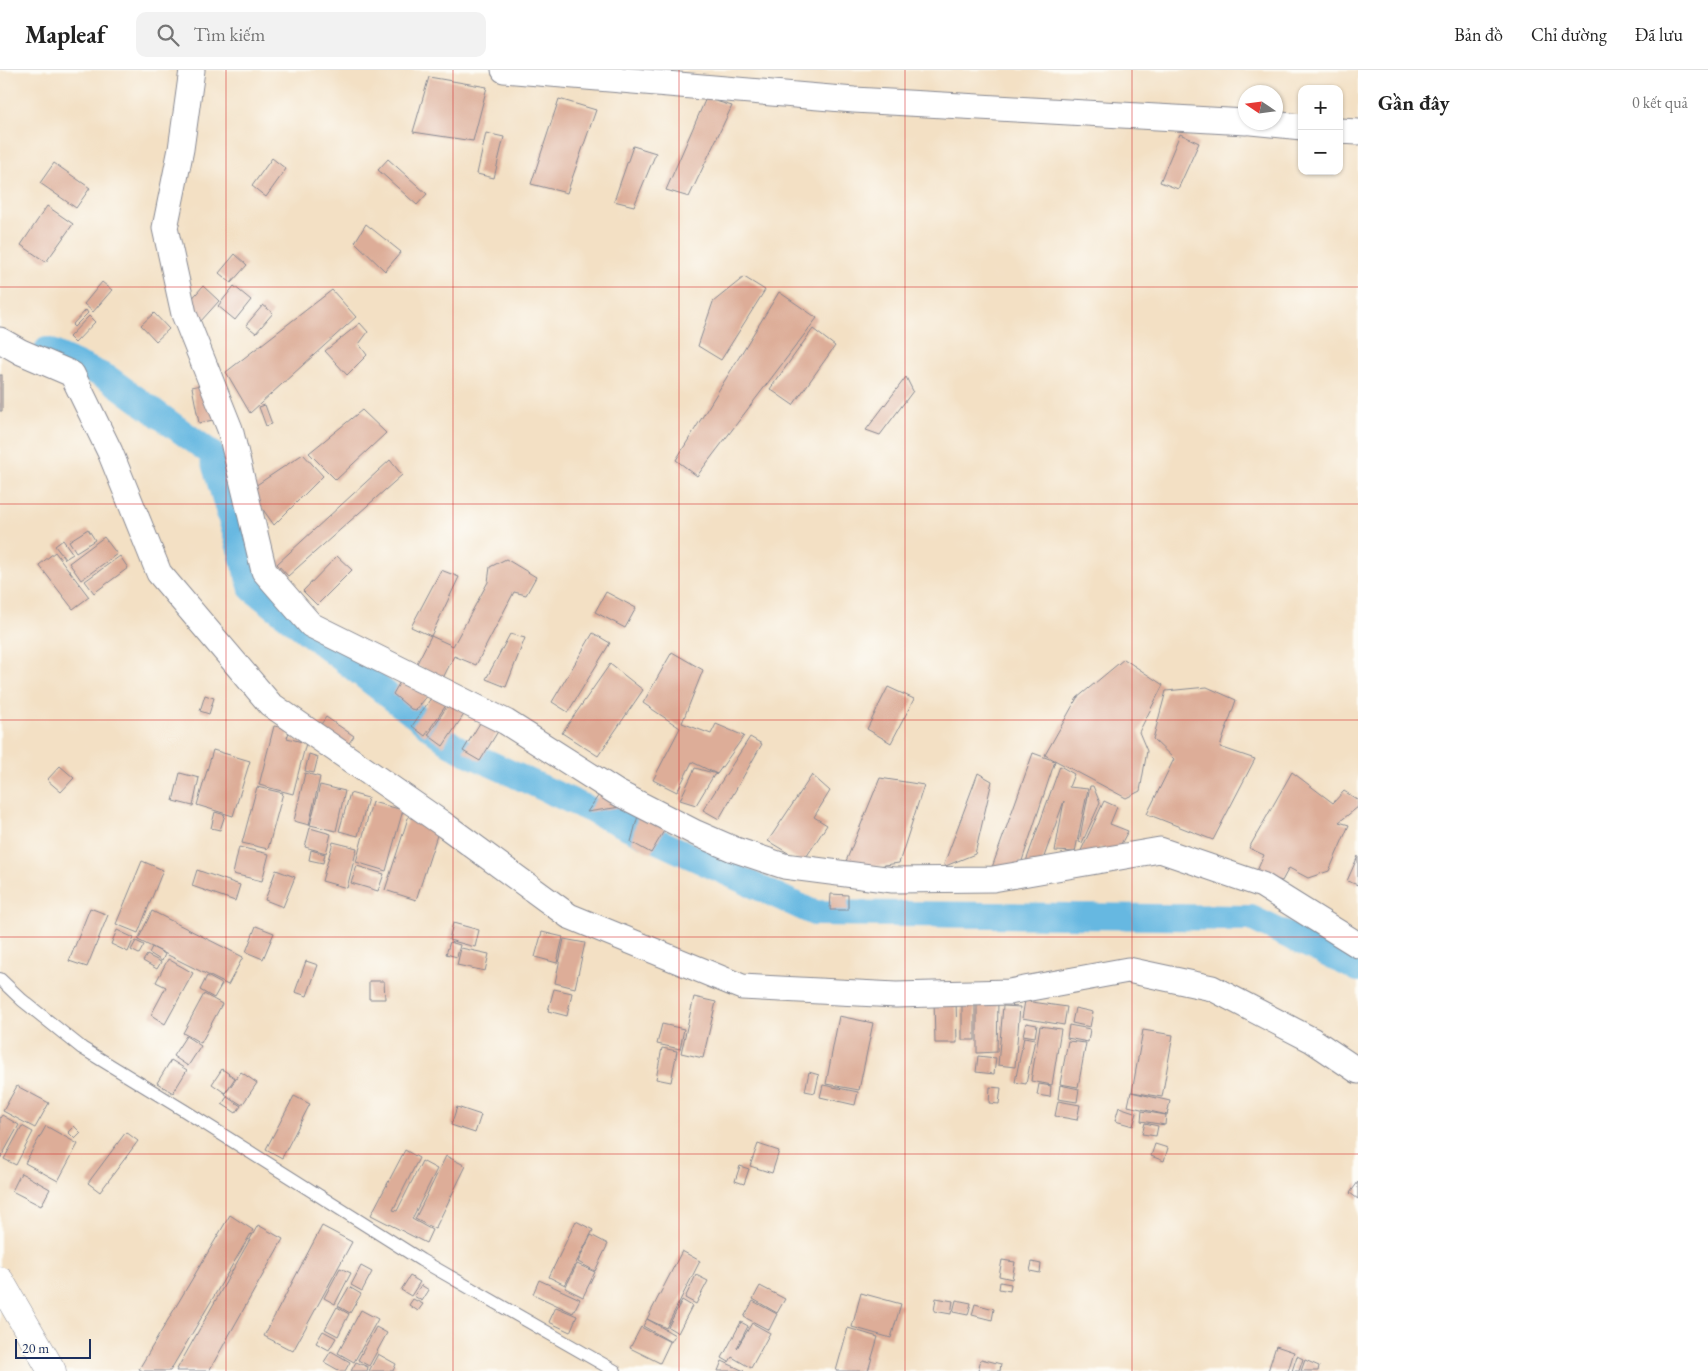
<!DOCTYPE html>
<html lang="vi">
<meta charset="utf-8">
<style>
:root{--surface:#fff;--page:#f2f2f2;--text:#222;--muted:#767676;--line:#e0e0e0}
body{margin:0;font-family:"EB Garamond",serif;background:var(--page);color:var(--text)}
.controls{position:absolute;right:15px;top:15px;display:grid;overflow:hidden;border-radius:10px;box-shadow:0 1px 4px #0004}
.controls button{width:45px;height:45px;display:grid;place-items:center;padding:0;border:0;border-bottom:1px solid var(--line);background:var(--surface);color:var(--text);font:25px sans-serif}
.compass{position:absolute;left:1238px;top:15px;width:45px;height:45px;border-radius:50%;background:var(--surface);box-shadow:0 1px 4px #0004;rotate:283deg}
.scale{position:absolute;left:15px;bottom:12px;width:76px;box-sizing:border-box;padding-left:5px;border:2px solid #1b2f5e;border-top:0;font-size:14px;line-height:18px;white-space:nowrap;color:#1b2f5e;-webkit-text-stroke:4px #fdfcf7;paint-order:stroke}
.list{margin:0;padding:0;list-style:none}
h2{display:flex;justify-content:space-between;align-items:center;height:65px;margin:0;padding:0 20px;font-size:21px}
h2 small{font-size:16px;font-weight:400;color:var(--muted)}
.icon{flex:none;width:28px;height:28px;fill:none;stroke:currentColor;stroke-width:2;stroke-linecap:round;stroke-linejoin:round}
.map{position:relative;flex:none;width:1358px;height:1301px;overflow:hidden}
header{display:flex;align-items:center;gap:30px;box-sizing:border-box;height:70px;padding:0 25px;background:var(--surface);border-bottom:1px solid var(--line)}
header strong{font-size:24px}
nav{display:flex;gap:28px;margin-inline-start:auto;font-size:18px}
.search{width:350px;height:45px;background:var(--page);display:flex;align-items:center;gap:12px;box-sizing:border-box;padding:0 18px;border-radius:10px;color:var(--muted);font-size:19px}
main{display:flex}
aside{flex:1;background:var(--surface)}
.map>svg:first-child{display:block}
</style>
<header>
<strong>Mapleaf</strong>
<div class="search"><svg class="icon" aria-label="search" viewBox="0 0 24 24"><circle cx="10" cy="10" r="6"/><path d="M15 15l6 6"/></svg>Tìm kiếm</div>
<nav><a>Bản đồ</a><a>Chỉ đường</a><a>Đã lưu</a></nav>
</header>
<main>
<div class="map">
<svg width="1358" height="1301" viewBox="0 0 1358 1301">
<rect width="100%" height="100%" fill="#fdfcf7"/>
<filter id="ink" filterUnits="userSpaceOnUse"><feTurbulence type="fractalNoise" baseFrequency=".02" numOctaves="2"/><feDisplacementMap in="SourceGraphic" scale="10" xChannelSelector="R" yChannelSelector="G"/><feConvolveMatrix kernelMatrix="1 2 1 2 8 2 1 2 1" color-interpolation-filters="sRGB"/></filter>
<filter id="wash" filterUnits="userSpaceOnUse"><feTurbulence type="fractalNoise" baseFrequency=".0096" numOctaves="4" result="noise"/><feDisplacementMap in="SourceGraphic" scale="20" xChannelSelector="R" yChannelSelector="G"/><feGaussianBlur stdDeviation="1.12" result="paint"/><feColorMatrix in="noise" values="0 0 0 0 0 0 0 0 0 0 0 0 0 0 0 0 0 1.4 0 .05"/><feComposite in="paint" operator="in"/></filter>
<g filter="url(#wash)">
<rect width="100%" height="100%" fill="#f3e0c4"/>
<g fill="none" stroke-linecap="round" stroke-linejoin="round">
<path stroke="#66b8e1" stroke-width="26" d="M47 280 108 308 211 383 252 519 451 674 463 681 814 843 1251 848 1358 899"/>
</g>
<g id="blocks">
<g fill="#ddad98">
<path d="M429 7 487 17 473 71 413 62Z"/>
<path d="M706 28 732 36 689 127 666 120Z"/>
<path d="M559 29 596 40 567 123 531 114Z"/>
<path d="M486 63 504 67 494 108 477 104Z"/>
<path d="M1180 64 1199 73 1178 119 1160 112Z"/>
<path d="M633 76 656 83 634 136 614 131Z"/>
<path d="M272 88 286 99 266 127 252 116Z"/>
<path d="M388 89 427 124 417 135 378 100Z"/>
<path d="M54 93 90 118 76 138 40 113Z"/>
<path d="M47 136 73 154 46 192 21 175Z"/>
<path d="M366 154 401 182 385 201 355 172Z"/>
<path d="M235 184 247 195 231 213 219 203Z"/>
<path d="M744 207 765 220 721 290 698 276 713 232Z"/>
<path d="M102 212 112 220 93 242 84 234Z"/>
<path d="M203 216 219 231 200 252 184 238Z"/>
<path d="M234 216 251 230 235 250 218 236Z"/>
<path d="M332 220 356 247 250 343 226 302Z"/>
<path d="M779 222 817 248 697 406 676 390Z"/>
<path d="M263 235 273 243 256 263 246 255Z"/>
<path d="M86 240 88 243 74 257 72 255Z"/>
<path d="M154 243 169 259 156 271 141 255Z"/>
<path d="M89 246 95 252 75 273 69 267Z"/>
<path d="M360 253 368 262 359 274 367 285 347 305 325 281Z"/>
<path d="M813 259 835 276 793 335 770 319Z"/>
<rect x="0" y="305" width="2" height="36"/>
<path d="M906 307 913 321 880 365 866 360Z"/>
<path d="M214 312 222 348 199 353 192 317Z"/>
<path d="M265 335 272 354 266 356 259 337Z"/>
<path d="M362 340 386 363 336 410 309 383Z"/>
<path d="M303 384 323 406 274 455 249 420Z"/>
<path d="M390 390 402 405 288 506 277 494Z"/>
<path d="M88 459 95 470 76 482 69 471Z"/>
<path d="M104 467 117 484 81 510 69 493Z"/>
<path d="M63 470 73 484 65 489 55 476Z"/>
<path d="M55 482 89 527 73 539 39 495Z"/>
<path d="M120 486 128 498 94 523 85 511Z"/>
<path d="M337 486 352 500 317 535 303 521Z"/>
<path d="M506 489 536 507 526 525 514 522 476 595 454 586 443 608 416 595 431 566 453 576 488 512 490 497Z"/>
<path d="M441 500 459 507 431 566 411 557Z"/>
<path d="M606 522 636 538 625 558 595 542Z"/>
<path d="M593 563 610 573 568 642 552 632Z"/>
<path d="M510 564 525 568 506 617 486 609Z"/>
<path d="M672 582 703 600 682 653 711 664 716 654 744 666 717 704 692 692 677 722 653 710 680 658 643 633Z"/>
<path d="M1124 589 1163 615 1139 662 1147 681 1140 721 1126 728 1045 685 1077 628Z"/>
<path d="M610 594 643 620 598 686 562 663Z"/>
<path d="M404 605 433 619 416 640 411 639 393 624Z"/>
<path d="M888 617 914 629 891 673 867 659Z"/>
<path d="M1207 617 1236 630 1220 677 1255 689 1213 770 1147 744 1174 689 1153 669 1166 621Z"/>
<path d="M436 621 449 631 425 666 412 656Z"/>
<path d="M205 625 214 628 209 644 200 641Z"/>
<path d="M452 629 467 640 443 676 428 665Z"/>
<path d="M326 647 354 666 342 683 315 663Z"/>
<path d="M483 648 500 658 480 691 463 681Z"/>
<path d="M274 656 290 659 287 668 306 673 293 724 259 715Z"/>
<path d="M750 667 762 674 719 749 703 740Z"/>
<path d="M213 680 250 691 233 746 197 735Z"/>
<path d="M1033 683 1055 691 1015 812 990 803Z"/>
<path d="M309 684 318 687 314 703 305 701Z"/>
<path d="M60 696 74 708 61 722 47 710Z"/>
<path d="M1060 696 1074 704 1069 717 1088 719 1075 782 1055 781 1064 731 1040 798 1024 797Z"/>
<path d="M695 698 717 704 714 705 696 735 680 730Z"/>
<path d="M1292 702 1333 733 1344 721 1358 730V737L1339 752 1349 755 1329 801 1308 808 1289 798 1282 811 1256 803 1264 785 1249 778Z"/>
<path d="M180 703 199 708 193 736 173 731Z"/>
<path d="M305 703 320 707 309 755 294 751Z"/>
<path d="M978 703 992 711 975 784 943 797Z"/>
<path d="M812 705 830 721 814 747 827 755 803 792 768 771Z"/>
<path d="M880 708 924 715 899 793 842 801Z"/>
<path d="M320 715 345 721 336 761 310 755Z"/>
<path d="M1090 716H1093L1100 733 1082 773 1079 772Z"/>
<path d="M257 717 283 723 268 779 242 773Z"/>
<path d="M601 722 634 735 587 742Z"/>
<path d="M350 723 368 728 358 766 339 761Z"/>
<path d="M1104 731 1117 737 1110 754 1128 761 1115 785 1099 777 1098 788 1078 787Z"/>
<path d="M372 732 403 740 386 801 356 792Z"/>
<path d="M640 738 668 754 651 783 631 772Z"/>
<path d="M215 742 225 745 220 760 211 758Z"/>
<path d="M409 745 440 756 416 830 385 820Z"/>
<path d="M310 758 331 764 326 783 305 777Z"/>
<path d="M333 772 357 778 347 818 322 811Z"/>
<path d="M239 777 269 784 262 811 233 804Z"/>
<path d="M311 780 325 784 323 793 309 790Z"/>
<path d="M1358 786V815L1347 811Z"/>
<path d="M142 791 163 800 138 863 116 854Z"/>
<path d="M357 796 384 804 378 821 351 813Z"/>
<path d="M197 800 240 815 235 831 192 816Z"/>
<path d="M276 800 295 807 283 837 265 830Z"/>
<path d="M831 824 848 825V840H830Z"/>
<path d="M90 838 108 845 87 897 69 891Z"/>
<path d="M152 841 243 887 228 915 138 870Z"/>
<path d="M453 853 479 860 475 877 449 870Z"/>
<path d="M256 856 274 863 263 889 246 882Z"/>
<path d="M117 860 134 868 128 882 111 874Z"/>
<path d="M542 862 563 867 557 893 535 887Z"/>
<path d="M564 869 585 873 575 918 555 913Z"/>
<path d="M136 871 144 875 139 884 131 880Z"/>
<path d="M450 872 460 875 457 887 446 884Z"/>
<path d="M152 877 165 884 162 891 149 883Z"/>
<path d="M461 878 489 884 485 901 457 895Z"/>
<path d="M147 885 161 892 157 899 143 891Z"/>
<path d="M168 889 193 903 165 954 151 945 166 917 156 912Z"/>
<path d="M306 891 318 895 307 926 295 922Z"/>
<path d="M207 906 222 914 214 928 200 920Z"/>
<path d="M369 911H384L385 929H369Z"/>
<path d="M554 919 572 923 567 946 548 941Z"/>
<path d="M204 924 222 934 201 973 183 963Z"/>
<path d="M694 927 716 932 703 988 681 983Z"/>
<path d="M934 927H956L957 973H935Z"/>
<path d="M1025 931 1067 937 1064 955 1022 948Z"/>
<path d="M977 932H998L997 982 977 983Z"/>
<rect x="962" y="935" width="13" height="35"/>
<path d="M1003 936 1020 937 1015 997 998 995Z"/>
<path d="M1075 938 1093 942 1090 957 1072 953Z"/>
<path d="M839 946 873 953 859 1020 826 1014Z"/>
<path d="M1026 953 1037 955 1035 967 1023 965Z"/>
<path d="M662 954 684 959 680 979 657 974Z"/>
<path d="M1069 955 1090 959 1088 972 1067 968Z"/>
<path d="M1040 956 1061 959 1052 1015 1031 1011Z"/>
<path d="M1143 960 1173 965 1162 1027 1132 1022Z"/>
<path d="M186 966 201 976 188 996 173 986Z"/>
<path d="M1024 967 1035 969 1026 1014 1015 1012Z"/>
<path d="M1068 971 1086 973 1078 1017 1060 1014Z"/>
<path d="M662 978 677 981 671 1012 656 1009Z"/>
<path d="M978 986 996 988 994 1004 976 1002Z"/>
<path d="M171 990 187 1000 173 1023 157 1013Z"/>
<path d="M222 999 235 1008 225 1023 212 1014Z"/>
<path d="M241 1002 257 1013 242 1035 225 1024Z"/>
<path d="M809 1002 819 1005 815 1023 805 1021Z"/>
<path d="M1039 1014 1051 1016 1050 1027 1037 1025Z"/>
<path d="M823 1015 858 1022 855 1035 820 1027Z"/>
<path d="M1060 1015 1079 1019 1077 1032 1058 1029Z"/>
<path d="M17 1016 49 1033 35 1058 3 1041Z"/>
<path d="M990 1017 1001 1018 999 1034 989 1033Z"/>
<path d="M1131 1022 1170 1031 1167 1045 1128 1036Z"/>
<path d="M294 1026 310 1034 282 1088 266 1079Z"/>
<path d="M227 1027 241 1036 236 1043 222 1034Z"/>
<path d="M1058 1031 1080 1035 1077 1050 1055 1046Z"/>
<path d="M457 1037 481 1045 475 1063 451 1055Z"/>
<path d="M1119 1037 1137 1043 1133 1056 1115 1051Z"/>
<path d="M1142 1041 1166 1045 1165 1055 1141 1051Z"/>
<path d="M2 1045 19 1055 0 1089V1048Z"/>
<path d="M1145 1053 1158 1056 1156 1066 1142 1064Z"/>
<path d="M22 1056 33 1062 16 1095 4 1089Z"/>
<path d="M46 1056 78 1074 58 1111 25 1093Z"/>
<path d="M74 1056 81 1063 75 1069 68 1062Z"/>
<path d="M126 1062 138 1071 100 1122 88 1113Z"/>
<path d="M758 1074 779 1081 772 1103 750 1096Z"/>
<path d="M1155 1074 1168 1078 1164 1091 1151 1086Z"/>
<path d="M405 1080 419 1088 393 1140 397 1141 422 1091 437 1099 412 1149 432 1160 426 1173 371 1145Z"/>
<path d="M446 1086 466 1096 435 1159 415 1149Z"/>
<path d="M740 1096 749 1099 744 1114 735 1111Z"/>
<path d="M21 1103 50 1119 41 1136 12 1121Z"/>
<path d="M1358 1112V1129L1350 1123Z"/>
<path d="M230 1145 253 1160 170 1301H143L139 1299Z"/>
<path d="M576 1151 593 1160 565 1215 549 1207Z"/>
<path d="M258 1155 283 1169 209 1301H176Z"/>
<path d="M322 1156 352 1172 293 1281 264 1266Z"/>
<path d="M591 1165 608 1174 595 1201 578 1192Z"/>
<path d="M682 1181 700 1191 666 1258 647 1249Z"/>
<path d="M1002 1190 1015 1192 1012 1209 999 1206Z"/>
<path d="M1032 1192 1041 1194 1040 1203 1030 1201Z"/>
<path d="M577 1194 595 1202 583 1227 565 1218Z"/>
<path d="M361 1196 372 1202 362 1221 351 1215Z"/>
<path d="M340 1198 351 1203 335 1234 324 1228Z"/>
<path d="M696 1205 708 1211 696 1234 685 1228Z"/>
<path d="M410 1206 420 1212 411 1226 401 1220Z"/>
<path d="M539 1210 580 1229 573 1243 533 1224Z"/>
<path d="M1000 1212 1011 1214 1010 1221 999 1219Z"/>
<path d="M421 1215 429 1220 422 1231 414 1226Z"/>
<path d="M760 1216 785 1229 777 1243 753 1229Z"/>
<path d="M349 1217 361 1224 350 1243 338 1236Z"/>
<path d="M861 1223 901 1234 891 1268 852 1257Z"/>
<path d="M936 1228 953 1231 951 1244 934 1241Z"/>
<path d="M413 1229 423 1234 418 1241 409 1235Z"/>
<path d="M682 1230 692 1236 678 1263 668 1257Z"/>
<path d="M956 1230 971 1233 968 1245 953 1242Z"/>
<path d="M753 1231 777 1244 769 1260 744 1247Z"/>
<path d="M975 1234 994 1239 992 1250 972 1245Z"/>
<path d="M337 1237 349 1244 338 1266 325 1259Z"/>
<path d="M556 1237 577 1246 570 1262 549 1252Z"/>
<path d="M361 1240 378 1249 354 1292 338 1283Z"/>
<path d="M647 1249 675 1265 671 1272 643 1256Z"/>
<path d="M741 1252 748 1256 737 1278 752 1253 770 1263 751 1298 732 1287 729 1292 722 1288Z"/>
<path d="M376 1257 387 1263 369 1296 358 1290Z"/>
<path d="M641 1257 670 1272 660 1293 630 1278Z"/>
<path d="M848 1258 878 1267 868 1301H836Z"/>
<path d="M323 1261 336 1268 329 1280 316 1273Z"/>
<path d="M1276 1276 1294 1282 1288 1301H1268Z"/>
<path d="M331 1281 350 1292 345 1301H340L324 1292Z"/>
<path d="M378 1284 396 1294 393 1301H369Z"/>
<path d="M1297 1286 1303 1289 1299 1301H1292Z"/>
<path d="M981 1289 1001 1294 1000 1301H978Z"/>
<path d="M1305 1290 1319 1296 1318 1301H1301Z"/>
<path d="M722 1291 744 1301H718Z"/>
<path d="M356 1292 368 1297 367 1301H351Z"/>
</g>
</g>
</g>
<g filter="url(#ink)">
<use href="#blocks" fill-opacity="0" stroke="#878891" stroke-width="1"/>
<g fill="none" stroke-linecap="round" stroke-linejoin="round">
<defs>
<path id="service" d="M0 909 22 930 82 978 185 1041 421 1190 615 1301"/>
<g id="minor">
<path d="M192 0 181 79 165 158 184 244 230 359 264 501 311 555 506 652 616 722 696 763 733 779 784 796 893 810 993 809 1160 780 1262 815 1358 875"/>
<path d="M504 0 854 30 1246 52"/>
<path d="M1251 52 1302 57"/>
<path d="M1339 61 1358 62"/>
<path d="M0 270 21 282 72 304 110 382 159 503 270 634 446 756 569 846 742 917 896 925 1009 922 1128 900 1212 918 1312 970 1358 1001"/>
</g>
<path id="tertiary" d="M0 1211 52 1301"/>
</defs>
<use href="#service" stroke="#878891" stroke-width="14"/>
<use href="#minor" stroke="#878891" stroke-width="27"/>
<use href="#tertiary" stroke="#878891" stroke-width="29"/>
<use href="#service" stroke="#fff" stroke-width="12"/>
<use href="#minor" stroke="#fff" stroke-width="25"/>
<use href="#tertiary" stroke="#fff" stroke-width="28"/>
</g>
</g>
<path fill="none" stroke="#d62828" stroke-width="1" stroke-opacity="0.55" d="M226 0V1301M453 0V1301M679 0V1301M905 0V1301M1132 0V1301M0 217H1358M0 434H1358M0 650H1358M0 867H1358M0 1084H1358"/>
</svg>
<div class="controls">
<button>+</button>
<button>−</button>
</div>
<svg class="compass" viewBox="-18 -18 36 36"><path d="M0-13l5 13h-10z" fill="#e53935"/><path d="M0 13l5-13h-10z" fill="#767676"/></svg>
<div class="scale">20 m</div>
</div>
<aside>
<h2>Gần đây<small>0 kết quả</small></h2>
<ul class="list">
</ul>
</aside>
</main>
